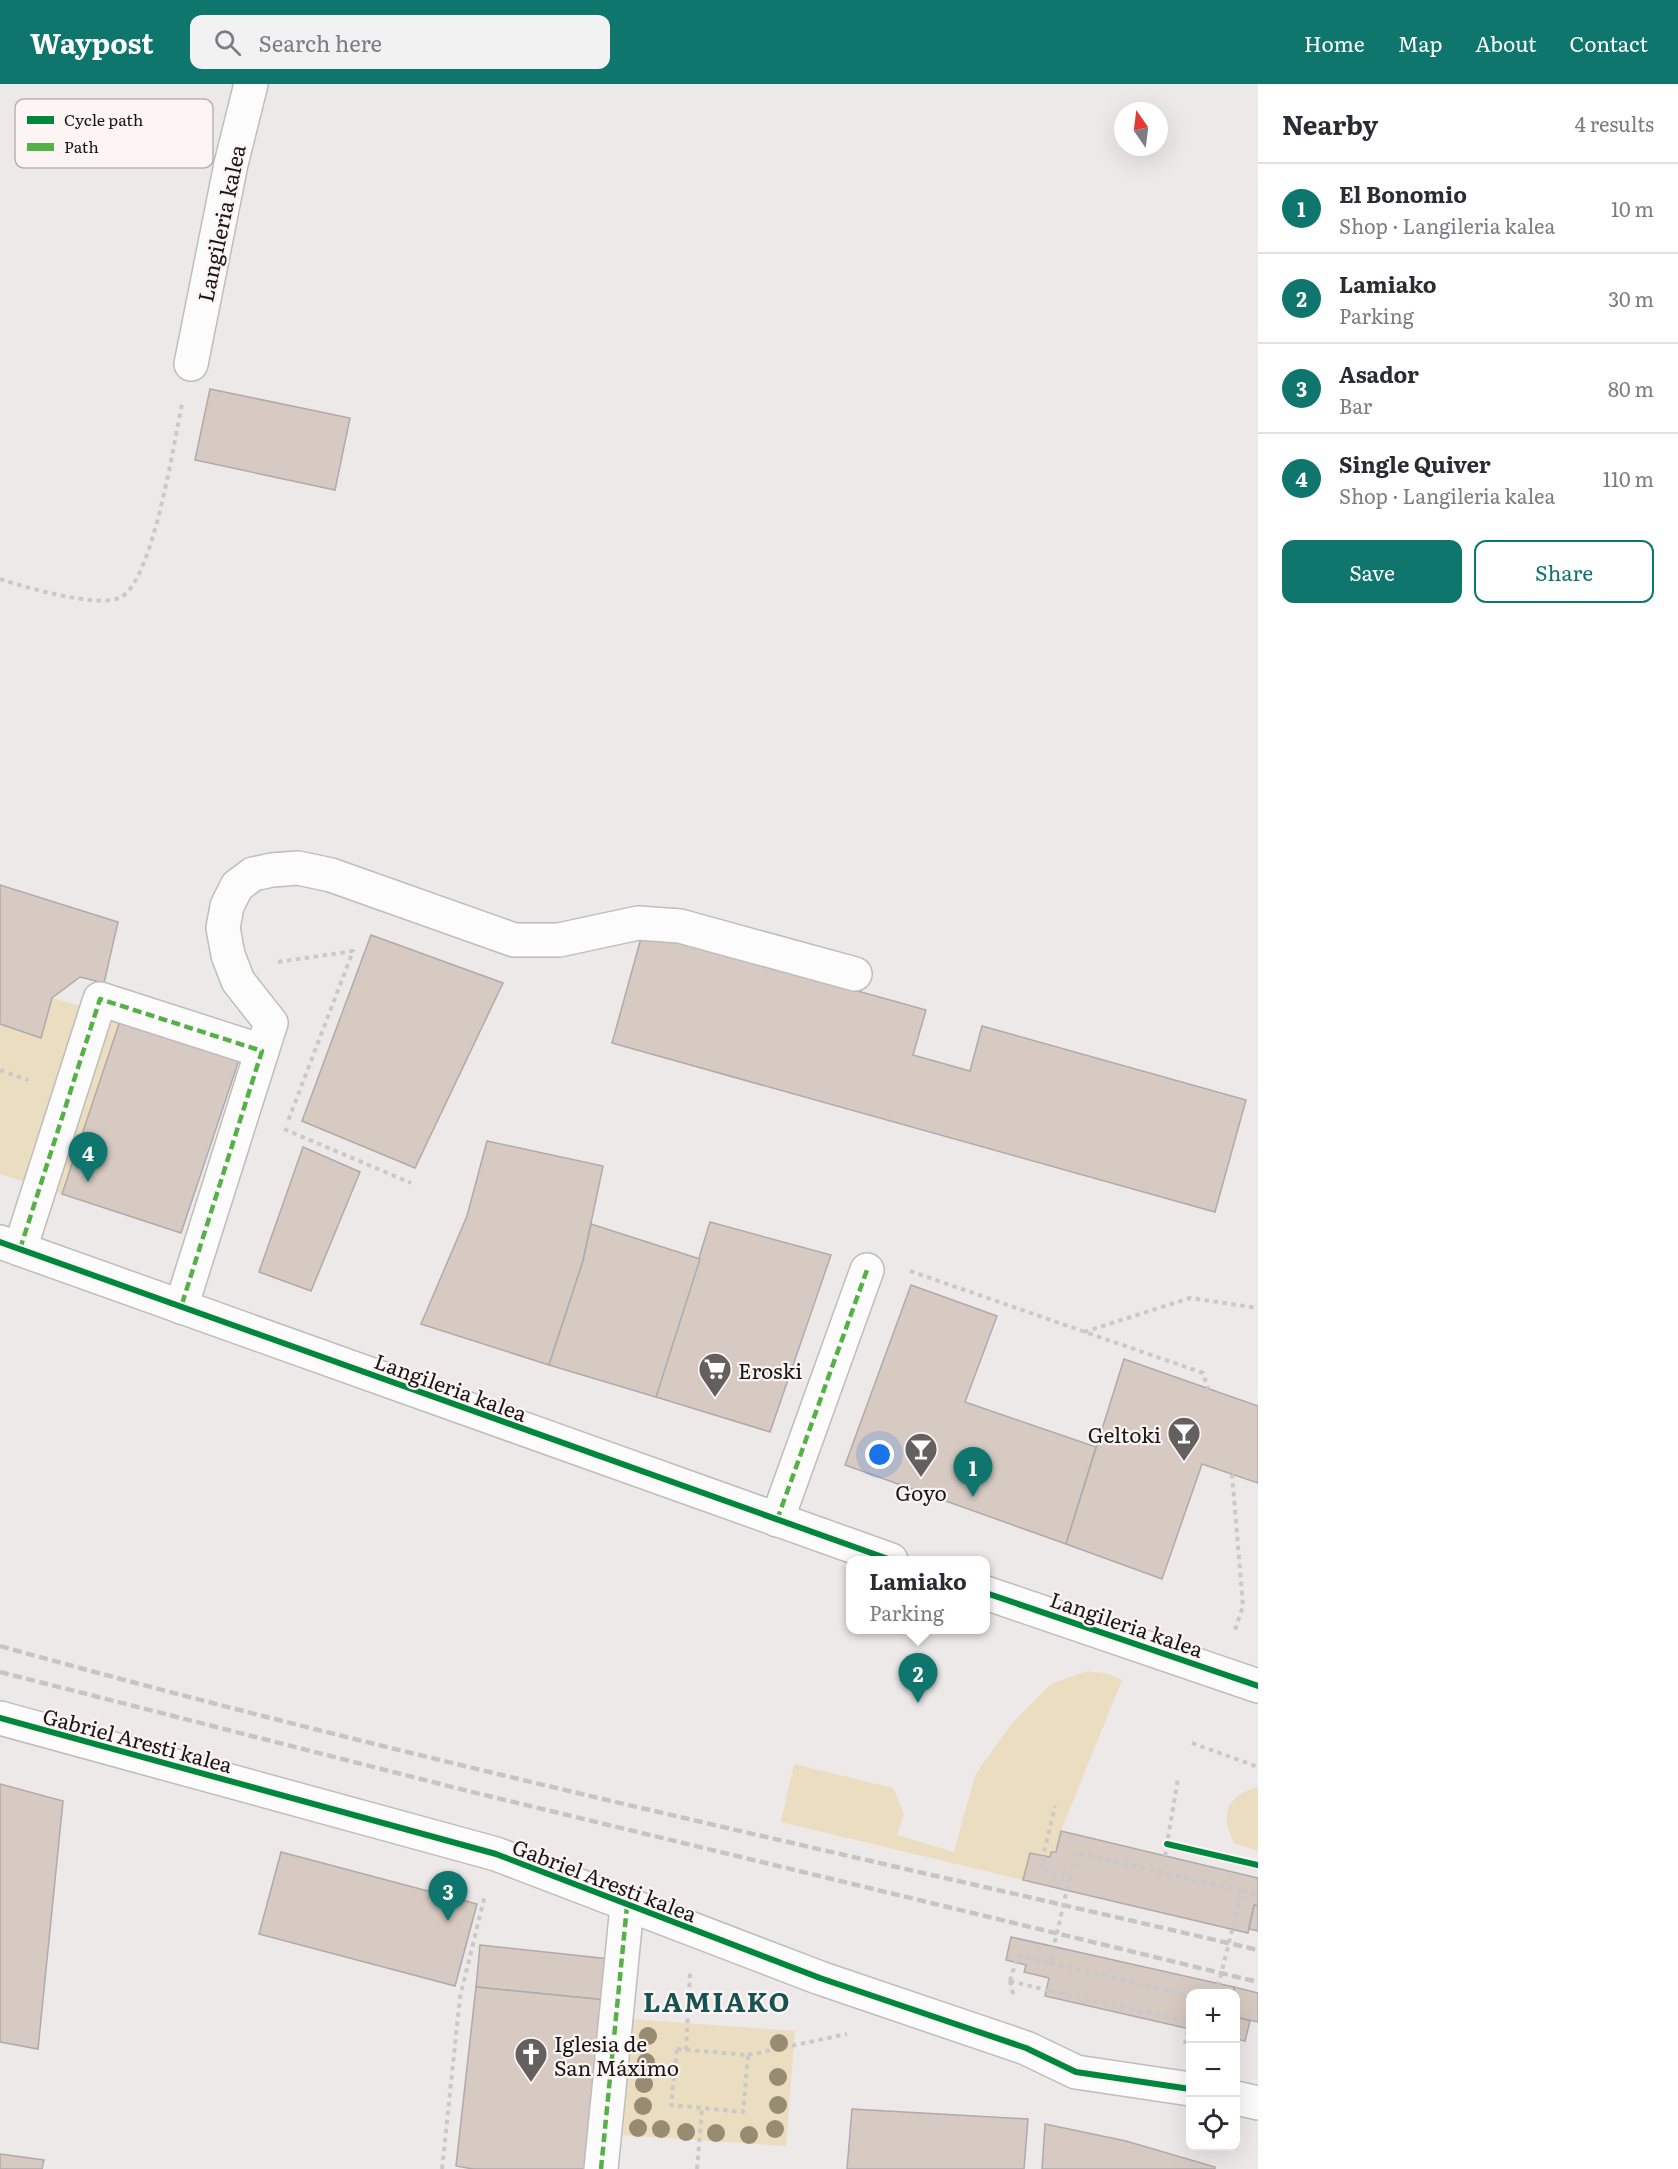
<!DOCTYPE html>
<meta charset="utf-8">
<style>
:root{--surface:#fff;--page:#f2f2f3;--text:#2b2b33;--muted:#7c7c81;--line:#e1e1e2;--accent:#0f766e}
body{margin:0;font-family:Literata,serif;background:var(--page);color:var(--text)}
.controls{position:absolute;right:18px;bottom:18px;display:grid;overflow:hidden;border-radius:12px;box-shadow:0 6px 24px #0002}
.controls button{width:54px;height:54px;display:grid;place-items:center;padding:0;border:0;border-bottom:2px solid var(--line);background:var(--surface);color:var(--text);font:30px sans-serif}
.compass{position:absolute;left:1114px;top:18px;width:54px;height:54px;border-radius:50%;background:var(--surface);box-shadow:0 6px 24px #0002;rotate:346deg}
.you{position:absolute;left:880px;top:1371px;width:21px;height:21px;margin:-15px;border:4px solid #fff;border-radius:50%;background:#1a73e8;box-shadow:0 0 0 9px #1a73e833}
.badge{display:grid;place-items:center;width:39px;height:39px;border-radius:50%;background:var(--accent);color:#fff;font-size:20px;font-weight:700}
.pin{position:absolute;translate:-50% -50px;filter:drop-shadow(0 2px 3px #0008)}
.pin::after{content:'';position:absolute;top:32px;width:21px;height:18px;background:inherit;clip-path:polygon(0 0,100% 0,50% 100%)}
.popup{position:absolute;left:846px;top:1472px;width:144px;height:78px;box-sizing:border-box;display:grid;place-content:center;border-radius:12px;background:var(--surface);filter:drop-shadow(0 2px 4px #0005);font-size:20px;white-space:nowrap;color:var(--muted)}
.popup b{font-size:22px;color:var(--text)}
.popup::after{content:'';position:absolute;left:50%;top:100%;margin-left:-12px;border:12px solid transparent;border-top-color:var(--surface)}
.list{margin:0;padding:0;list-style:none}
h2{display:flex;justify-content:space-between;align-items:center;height:78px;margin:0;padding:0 24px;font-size:26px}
h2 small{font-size:20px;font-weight:400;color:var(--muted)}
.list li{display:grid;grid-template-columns:39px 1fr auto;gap:18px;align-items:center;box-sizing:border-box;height:90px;padding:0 24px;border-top:2px solid var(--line)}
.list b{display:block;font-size:22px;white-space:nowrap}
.list p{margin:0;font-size:20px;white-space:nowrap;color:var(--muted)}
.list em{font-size:20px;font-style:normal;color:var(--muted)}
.actions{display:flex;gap:12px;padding:18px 24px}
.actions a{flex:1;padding:14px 0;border:2px solid var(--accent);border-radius:12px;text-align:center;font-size:21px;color:var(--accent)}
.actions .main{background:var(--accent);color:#fff}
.icon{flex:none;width:33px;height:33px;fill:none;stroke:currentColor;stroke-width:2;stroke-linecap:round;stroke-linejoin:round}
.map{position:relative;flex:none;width:1258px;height:2085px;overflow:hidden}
header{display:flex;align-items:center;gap:36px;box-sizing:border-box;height:84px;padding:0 30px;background:var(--accent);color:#fff}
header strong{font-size:28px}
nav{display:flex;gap:33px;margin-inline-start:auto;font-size:21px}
.search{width:420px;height:54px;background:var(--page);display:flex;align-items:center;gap:15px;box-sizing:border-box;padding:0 21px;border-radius:12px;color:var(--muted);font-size:22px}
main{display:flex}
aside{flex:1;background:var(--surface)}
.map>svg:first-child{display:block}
</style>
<header>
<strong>Waypost</strong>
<div class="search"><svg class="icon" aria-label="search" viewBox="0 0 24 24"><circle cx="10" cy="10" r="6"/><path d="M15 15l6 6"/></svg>Search here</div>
<nav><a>Home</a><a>Map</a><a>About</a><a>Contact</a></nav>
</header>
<main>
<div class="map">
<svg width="1258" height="2085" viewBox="0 0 1258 2085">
<rect width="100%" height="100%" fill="#eee9e9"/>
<g fill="#ebddc0">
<path d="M52 914 121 934 62 1110 0 1090V940L41 954Z"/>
<path d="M1087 1587 1109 1590 1122 1596 1061 1747 1056 1768H1051L1050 1773 1030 1769 1023 1796 781 1738 794 1680 893 1704 904 1730 897 1751 954 1768 975 1691 1013 1638 1051 1600Z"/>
<path d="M1254 1704H1258V1767L1234 1759C1221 1733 1224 1714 1254 1704Z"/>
<path d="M632 1935 795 1947 786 2062 623 2051Z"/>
</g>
<g fill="#d6cac2" stroke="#afabaa" stroke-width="1.5">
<path d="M210 305 350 334 335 406 195 376Z"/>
<path d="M0 801 118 838 104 899 80 893 52 914 41 954 0 940Z"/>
<path d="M643 847 926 926 913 971 970 987 982 942 1246 1016 1215 1128 612 959Z"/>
<path d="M371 851 503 899 415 1084 302 1037Z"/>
<path d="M121 934 240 973 181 1149 62 1110Z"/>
<path d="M487 1057 603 1082 583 1177 549 1281 421 1240 467 1132Z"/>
<path d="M303 1063 360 1088 311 1207 259 1188Z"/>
<path d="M710 1138 831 1171 770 1348 656 1313Z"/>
<path d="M591 1140 700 1175 656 1313 549 1281 583 1177Z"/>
<path d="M911 1201 997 1232 965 1318 1096 1363 1066 1460 845 1381Z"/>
<path d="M1124 1275 1258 1322V1399L1202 1380 1162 1495 1066 1460Z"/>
<path d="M0 1700 63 1717 38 1965 0 1958Z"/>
<path d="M1061 1747 1258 1794V1822L1254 1821 1248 1849 1023 1796 1030 1769 1050 1773 1051 1768H1056Z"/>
<path d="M281 1768 477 1820 455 1902 259 1850Z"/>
<path d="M1254 1821 1258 1822V1847L1249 1845Z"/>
<path d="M1011 1853 1234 1903 1233 1910H1190V1945L1045 1912 1049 1894 1024 1888 1026 1881 1006 1876Z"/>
<path d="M480 1861 610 1875 606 1916 476 1903Z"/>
<path d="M476 1903 606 1916 589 2085H473L456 2082Z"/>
<path d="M1234 1903 1258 1909V1938L1236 1933Z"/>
<path d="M1236 1933 1250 1937 1245 1957 1236 1955Z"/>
<path d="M852 2025 1028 2035 1024 2085H847Z"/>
<path d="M1045 2040 1126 2057 1215 2083V2085H1042Z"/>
<path d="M0 2070 44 2076 42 2085H0Z"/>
</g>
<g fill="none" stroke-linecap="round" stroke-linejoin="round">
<defs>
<g id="minor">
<path d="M191 280 231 80 251 0"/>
<path d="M262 967 271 939 238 897 228 871 223 844 227 822 237 802 253 790 272 786 298 784 331 791 514 856H559L638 839 680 842 855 890"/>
<path d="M0 1158 891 1476"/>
<path d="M20 1165 100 915 262 967 181 1223"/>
<path d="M777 1436 867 1186"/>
<path d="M986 1509 1258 1602"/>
<path d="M0 1634 496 1770 820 1894 1026 1964 1076 1988 1190 2005"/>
<path d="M1236 2014 1258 2019"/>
<path d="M601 2085 627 1822"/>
</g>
</defs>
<use href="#minor" stroke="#bfbcbc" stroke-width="36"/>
<g stroke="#cac9c9" stroke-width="4" stroke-dasharray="4.5 4.5" stroke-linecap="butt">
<path d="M0 495C24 503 99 525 121 513 153 496 174 358 182 320"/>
<path d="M278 878 353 867 288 1037"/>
<path d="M0 986 28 996"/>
<path d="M284 1045 411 1099"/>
<path d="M910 1187 1203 1289 1208 1305"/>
<path d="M1084 1248 1190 1214 1258 1224"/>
<path d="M1232 1390 1243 1522 1234 1549"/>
<path d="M1192 1659 1258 1683"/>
<path d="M1165 1772 1178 1694"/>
<path d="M1040 1785 1055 1722"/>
<path d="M1242 1807 1258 1811"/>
<path d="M1050 1879 1190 1912"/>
<path d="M1010 1897 1014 1914"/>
<path d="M1010 1897 1050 1907"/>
<path d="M1010 1897 1018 1871"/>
<path d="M1185 1960 1188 1944"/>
<path d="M677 1965 748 1971 743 2028 671 2021Z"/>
<path d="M686 1966 690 1889"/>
<path d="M748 1971 847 1950"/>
<path d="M442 2085 460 1913 485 1811"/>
<path d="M697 2085 702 2024"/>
</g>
<use href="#minor" stroke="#fcfcfc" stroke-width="33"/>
<g stroke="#c6c5c5" stroke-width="4.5" stroke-dasharray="9 4.5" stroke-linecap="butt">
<path d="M0 1562C416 1678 838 1768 1258 1866"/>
<path d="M0 1588 468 1707 1258 1898"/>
</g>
<g stroke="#cac9c9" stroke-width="4" stroke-dasharray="4.5 4.5" stroke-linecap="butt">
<path d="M1070 1792 1076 1769 1242 1807 1216 1910"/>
<path d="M1018 1871 1050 1879 1070 1792 1040 1785"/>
<path d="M1050 1907 1190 1938"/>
</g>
<g stroke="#55b145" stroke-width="4.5" stroke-dasharray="9 4.5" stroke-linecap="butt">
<path d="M20 1165 100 915 262 967 181 1223"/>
<path d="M777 1436 867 1186"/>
<path d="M601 2085 627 1822"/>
</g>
<defs>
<g id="cycleway">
<path d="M0 1158 891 1476"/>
<path d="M986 1509 1258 1602"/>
<path d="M0 1634 496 1770 820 1894 1026 1964 1076 1988 1190 2005"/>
<path d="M1167 1760 1258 1781"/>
</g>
</defs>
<use href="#cycleway" stroke="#fdf5f4" stroke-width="10"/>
<use href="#cycleway" stroke="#00873e" stroke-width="6"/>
</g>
<g fill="#978b71">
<circle cx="648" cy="1952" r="9"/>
<circle cx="779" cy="1959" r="9"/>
<circle cx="646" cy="1978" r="9"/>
<circle cx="778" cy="1993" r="9"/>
<circle cx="644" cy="2000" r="9"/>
<circle cx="778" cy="2021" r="9"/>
<circle cx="643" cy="2022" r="9"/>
<circle cx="638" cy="2044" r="9"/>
<circle cx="661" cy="2045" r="9"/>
<circle cx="775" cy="2045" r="9"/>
<circle cx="686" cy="2048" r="9"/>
<circle cx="716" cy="2049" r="9"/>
<circle cx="749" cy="2051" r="9"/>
</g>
<defs>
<symbol id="supermarket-pin" viewBox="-11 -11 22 30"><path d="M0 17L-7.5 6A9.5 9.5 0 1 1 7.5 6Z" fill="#646060" stroke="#fdf5f4"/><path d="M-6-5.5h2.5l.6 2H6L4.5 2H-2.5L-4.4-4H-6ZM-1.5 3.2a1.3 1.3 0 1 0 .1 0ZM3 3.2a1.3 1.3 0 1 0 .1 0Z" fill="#fff"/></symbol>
<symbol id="bar-pin" viewBox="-11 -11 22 30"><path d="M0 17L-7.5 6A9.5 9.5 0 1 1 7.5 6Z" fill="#646060" stroke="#fdf5f4"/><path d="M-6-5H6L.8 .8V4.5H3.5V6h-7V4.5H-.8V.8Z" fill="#fff"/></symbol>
<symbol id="church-pin" viewBox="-11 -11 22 30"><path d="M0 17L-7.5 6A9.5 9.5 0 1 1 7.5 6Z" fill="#646060" stroke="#fdf5f4"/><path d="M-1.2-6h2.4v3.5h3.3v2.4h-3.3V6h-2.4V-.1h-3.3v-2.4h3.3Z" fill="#fff"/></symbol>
</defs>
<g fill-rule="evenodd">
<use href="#supermarket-pin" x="696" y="1266" width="38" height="52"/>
<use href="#bar-pin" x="1165" y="1330" width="38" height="52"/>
<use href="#bar-pin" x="902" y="1346" width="38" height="52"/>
<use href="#church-pin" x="512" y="1951" width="38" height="52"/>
</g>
<g text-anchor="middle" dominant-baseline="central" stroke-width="4.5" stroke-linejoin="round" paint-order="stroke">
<g font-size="21" fill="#191616" stroke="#fdf5f4">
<text transform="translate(220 139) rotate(-78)">Langileria kalea</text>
<text transform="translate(451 1302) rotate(20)">Langileria kalea</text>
<text transform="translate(1127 1539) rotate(19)">Langileria kalea</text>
<text transform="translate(138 1655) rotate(15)">Gabriel Aresti kalea</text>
<text transform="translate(605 1795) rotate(21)">Gabriel Aresti kalea</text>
</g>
<g font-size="21" fill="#191616" stroke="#fdf5f4" text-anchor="start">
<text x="738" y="1285">Eroski</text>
<text x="1161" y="1349" text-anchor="end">Geltoki</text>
<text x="921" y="1407" text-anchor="middle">Goyo</text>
<text x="554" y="1958">Iglesia de<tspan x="554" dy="24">San Máximo</tspan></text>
</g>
<g font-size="27" font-weight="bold" letter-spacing="1.5" fill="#175352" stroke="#fdf5f4">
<text x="717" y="1916">LAMIAKO</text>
</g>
</g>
<rect x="15" y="15" width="198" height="69" rx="9" fill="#fdf5f4" stroke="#b9b2b1" stroke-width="1.5"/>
<rect x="27" y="32" width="27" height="8" fill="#00873e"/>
<rect x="27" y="59" width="27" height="8" fill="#55b145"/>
<g font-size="16" fill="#191616">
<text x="64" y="42">Cycle path</text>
<text x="64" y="69">Path</text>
</g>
</svg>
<div class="controls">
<button>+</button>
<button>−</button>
<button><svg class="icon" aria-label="locate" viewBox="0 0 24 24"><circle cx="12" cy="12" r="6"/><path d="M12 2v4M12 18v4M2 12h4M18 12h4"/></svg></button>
</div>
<svg class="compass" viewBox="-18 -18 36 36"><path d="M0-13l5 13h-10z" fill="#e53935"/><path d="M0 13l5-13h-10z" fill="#7c7c81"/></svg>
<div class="you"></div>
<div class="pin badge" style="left:973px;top:1413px">1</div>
<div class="pin badge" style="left:918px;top:1619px">2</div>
<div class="popup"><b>Lamiako</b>Parking</div>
<div class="pin badge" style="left:448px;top:1837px">3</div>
<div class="pin badge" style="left:88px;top:1098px">4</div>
</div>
<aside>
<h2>Nearby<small>4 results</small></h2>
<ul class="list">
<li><span class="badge">1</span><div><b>El Bonomio</b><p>Shop · Langileria kalea</p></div><em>10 m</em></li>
<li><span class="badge">2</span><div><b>Lamiako</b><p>Parking</p></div><em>30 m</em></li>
<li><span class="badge">3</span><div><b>Asador</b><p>Bar</p></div><em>80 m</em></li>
<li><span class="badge">4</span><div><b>Single Quiver</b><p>Shop · Langileria kalea</p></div><em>110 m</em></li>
</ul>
<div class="actions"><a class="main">Save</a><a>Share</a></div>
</aside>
</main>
